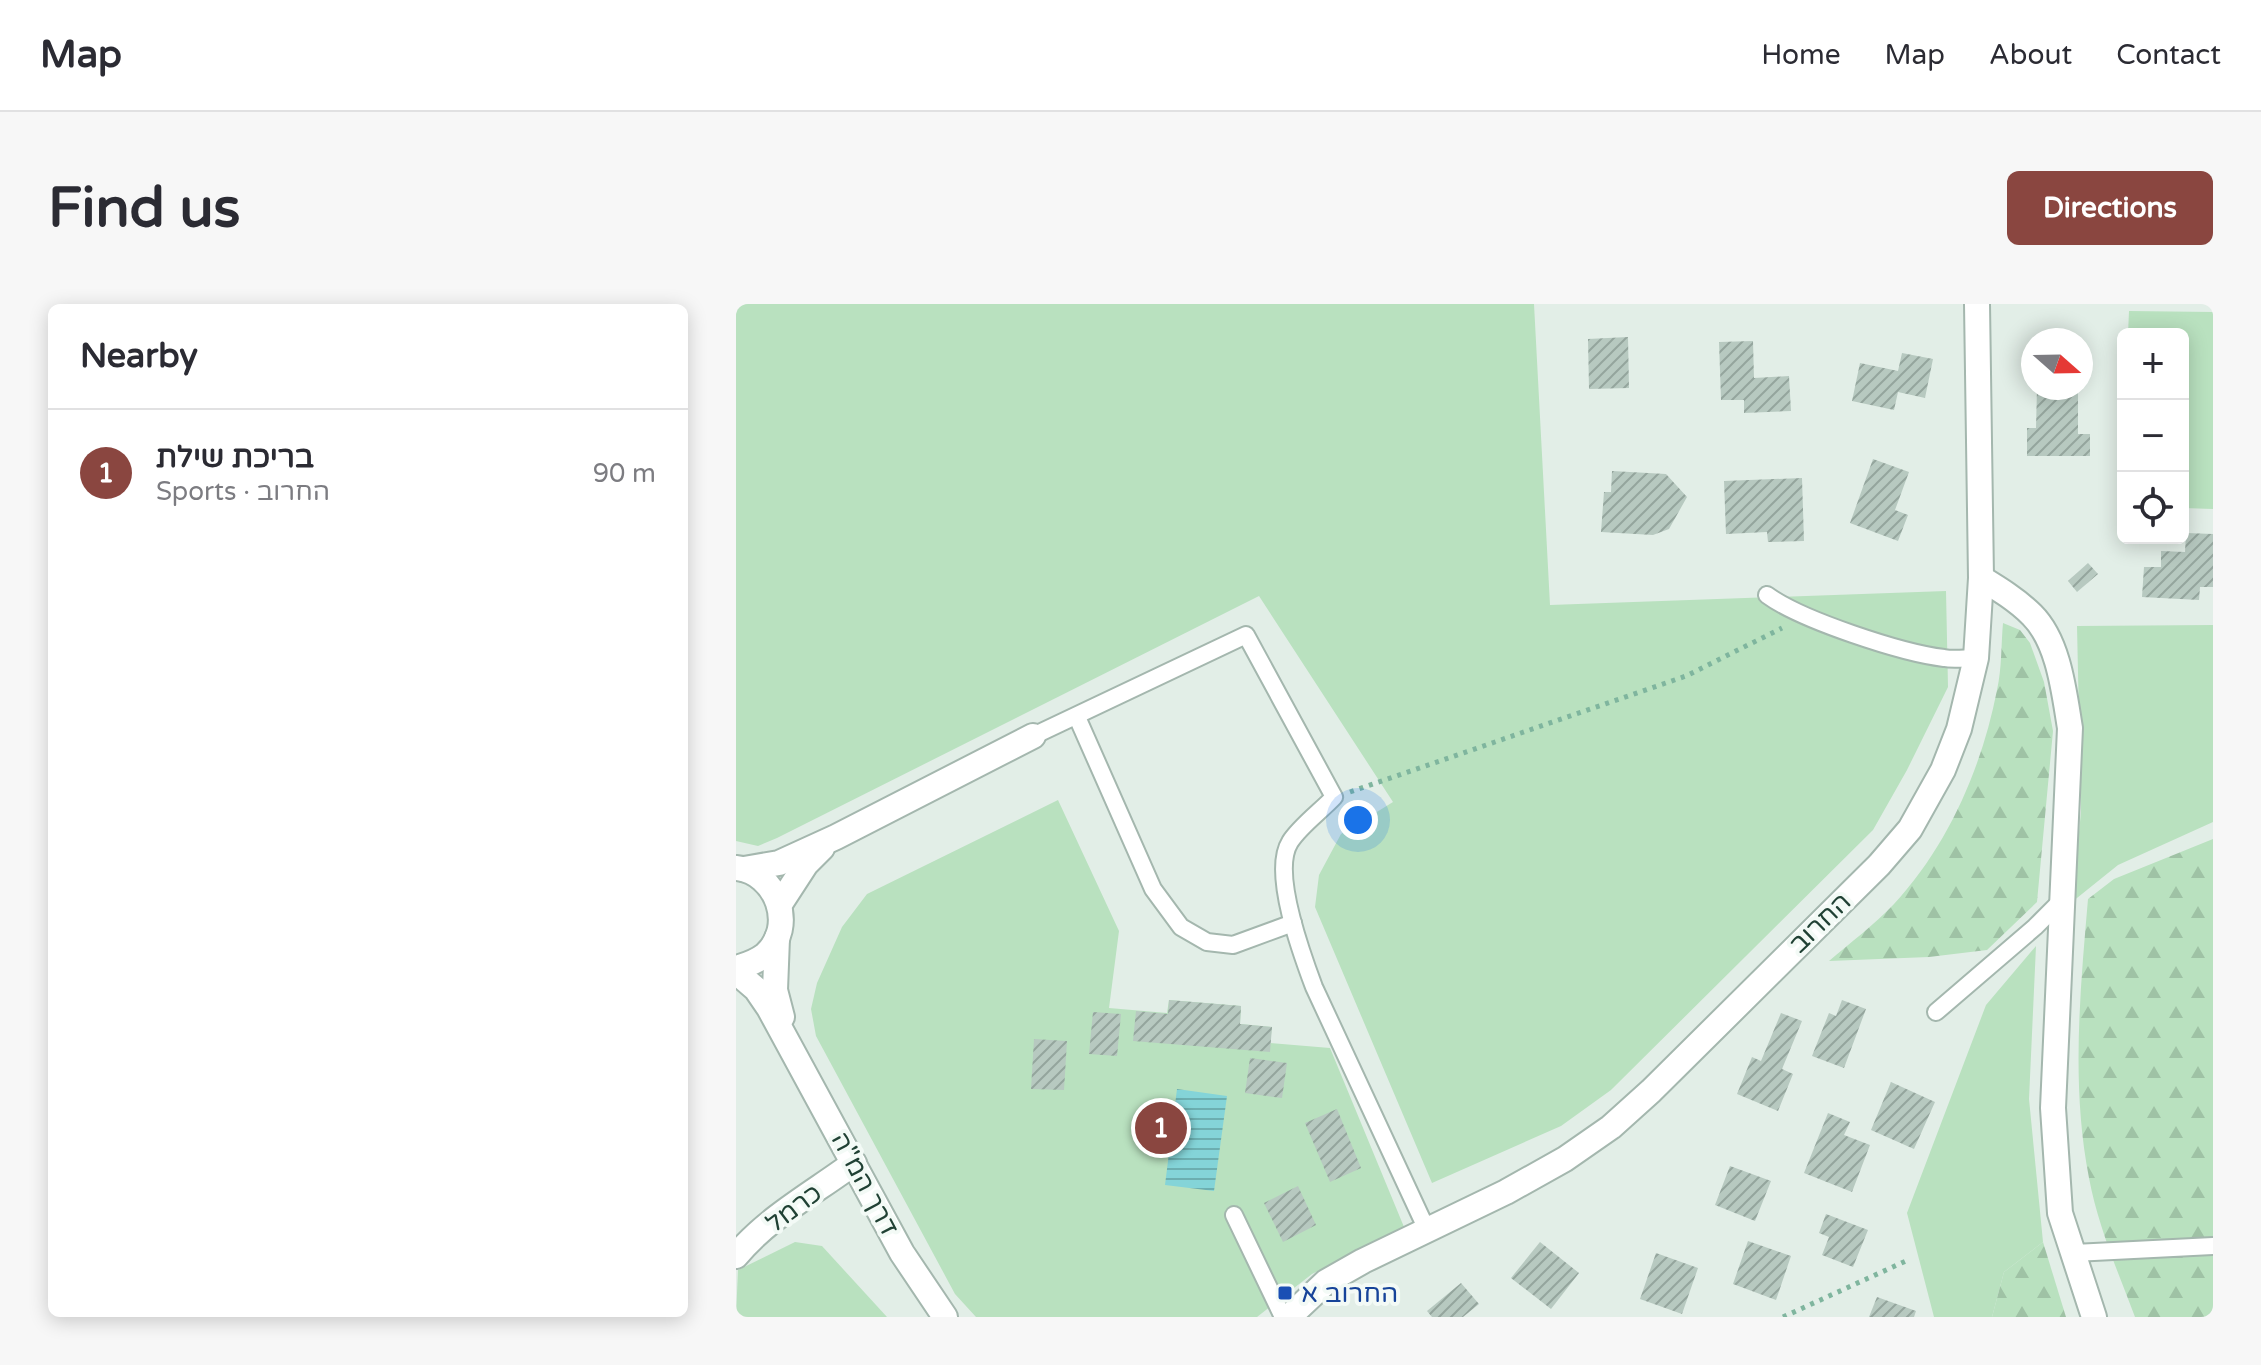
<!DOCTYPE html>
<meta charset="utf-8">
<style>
:root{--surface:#fff;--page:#f7f7f7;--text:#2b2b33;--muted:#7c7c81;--line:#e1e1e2;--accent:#8a4640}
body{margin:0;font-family:"Varela Round","Noto Sans Hebrew",sans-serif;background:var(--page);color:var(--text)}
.controls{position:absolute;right:24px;top:24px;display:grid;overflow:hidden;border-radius:12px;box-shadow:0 4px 20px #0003}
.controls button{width:72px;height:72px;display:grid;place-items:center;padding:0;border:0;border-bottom:2px solid var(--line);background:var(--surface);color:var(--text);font:40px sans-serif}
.compass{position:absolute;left:1285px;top:24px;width:72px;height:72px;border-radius:50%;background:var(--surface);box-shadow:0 4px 20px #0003;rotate:110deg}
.you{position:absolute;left:622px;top:516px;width:28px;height:28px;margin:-20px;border:6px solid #fff;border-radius:50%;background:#1a73e8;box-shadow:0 0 0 12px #1a73e833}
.badge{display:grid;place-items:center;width:52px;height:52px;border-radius:50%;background:var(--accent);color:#fff;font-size:26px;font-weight:700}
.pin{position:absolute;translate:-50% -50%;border:4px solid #fff;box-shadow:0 2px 8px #0006}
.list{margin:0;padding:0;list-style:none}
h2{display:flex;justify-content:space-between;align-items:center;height:104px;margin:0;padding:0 32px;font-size:34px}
h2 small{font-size:26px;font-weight:400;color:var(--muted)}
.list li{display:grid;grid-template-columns:52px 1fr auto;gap:24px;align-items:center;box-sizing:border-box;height:128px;padding:0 32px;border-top:2px solid var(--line)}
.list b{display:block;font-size:30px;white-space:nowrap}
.list p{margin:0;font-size:26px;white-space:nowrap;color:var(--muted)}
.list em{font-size:26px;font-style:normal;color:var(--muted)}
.icon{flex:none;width:44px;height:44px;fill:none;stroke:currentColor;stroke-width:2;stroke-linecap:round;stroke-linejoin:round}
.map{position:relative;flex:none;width:1477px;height:1013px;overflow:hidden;border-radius:12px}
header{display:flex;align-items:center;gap:48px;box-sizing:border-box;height:112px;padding:0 40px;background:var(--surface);border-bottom:2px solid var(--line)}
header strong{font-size:38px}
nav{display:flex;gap:44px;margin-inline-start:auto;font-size:28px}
.intro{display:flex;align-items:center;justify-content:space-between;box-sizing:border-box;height:192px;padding:0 48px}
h1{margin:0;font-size:56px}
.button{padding:20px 36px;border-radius:12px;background:var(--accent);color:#fff;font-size:28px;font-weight:700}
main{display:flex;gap:48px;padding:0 48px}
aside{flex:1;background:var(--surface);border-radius:12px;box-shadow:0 4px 20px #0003}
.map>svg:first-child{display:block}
</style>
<header>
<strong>Map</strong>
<nav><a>Home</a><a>Map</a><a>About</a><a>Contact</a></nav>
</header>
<div class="intro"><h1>Find us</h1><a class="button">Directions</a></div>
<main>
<aside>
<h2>Nearby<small></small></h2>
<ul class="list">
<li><span class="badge">1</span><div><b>בריכת שילת</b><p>Sports · החרוב</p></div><em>90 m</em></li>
</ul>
</aside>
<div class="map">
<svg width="1477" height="1013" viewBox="0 0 1477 1013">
<defs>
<pattern id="forest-firs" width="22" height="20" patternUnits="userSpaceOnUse" patternTransform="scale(2)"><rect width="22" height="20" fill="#b9e1bf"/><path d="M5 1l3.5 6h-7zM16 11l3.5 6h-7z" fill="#9fc2a5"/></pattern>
<pattern id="water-rules" width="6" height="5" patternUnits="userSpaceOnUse" patternTransform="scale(2)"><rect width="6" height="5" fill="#84d4d8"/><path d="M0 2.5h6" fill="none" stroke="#6caeb0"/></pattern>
<pattern id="building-hatch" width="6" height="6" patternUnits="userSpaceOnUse" patternTransform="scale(2)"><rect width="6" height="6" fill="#b7c9c0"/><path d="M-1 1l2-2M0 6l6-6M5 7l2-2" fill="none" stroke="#94a59d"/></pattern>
</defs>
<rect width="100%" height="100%" fill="#e2eee7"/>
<g fill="#b9e1bf">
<path d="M0 0H798L814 301 1210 287 1212 383 1171 466 1137 526 875 786 825 822 696 879 579 603 583 571 605 530 657 498 523 292 41 534 22 542 0 537Z"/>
<path d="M1393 7 1477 8V205L1447 204V30H1392Z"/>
<path d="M1477 321V518L1382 561 1336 598 1345 508 1341 322Z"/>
<path d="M322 496 383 627 373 704 431 709 433 696 505 702 504 720 536 723 534 739 594 744 668 923 576 970 521 1013H240L219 990 80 732 75 705 81 679 106 623 131 590Z"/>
<path d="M1300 642 1293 795 1307 938 1268 968 1256 1013H1198L1171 909 1250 701Z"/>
<path d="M59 938 86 942 151 1013H0L2 966Z"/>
</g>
<g fill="url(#forest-firs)">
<path d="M1267 319 1284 326 1294 339 1308 378 1317 427 1301 598 1251 646 1193 653 1093 657C1114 639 1138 621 1158 600 1212 542 1246 463 1261 386 1266 364 1265 341 1267 319Z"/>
<path d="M1477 535V1013H1399C1382 968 1362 922 1353 874 1335 782 1344 688 1352 595L1378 575Z"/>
<path d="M1307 938 1330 1013H1256L1268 968Z"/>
</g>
<path fill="url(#water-rules)" d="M441 785 491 792 478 887 429 881Z"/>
<g fill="url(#building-hatch)">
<path d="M892 33 893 84 853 85 852 35Z"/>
<path d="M1017 37 1018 74 1053 72 1055 107 1008 109V96H985L983 38Z"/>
<path d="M1166 49 1197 55 1189 94 1162 88 1158 106 1116 97 1124 59 1162 67Z"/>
<path d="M1301 84H1342V130H1354V152H1291V124H1300Z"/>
<path d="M1137 155 1173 168 1159 206 1172 211 1162 237 1114 219Z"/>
<path d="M876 167 930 170 951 193 933 225 917 231 865 228 868 188H875Z"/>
<path d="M1066 174 1068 237 1032 238 1031 228 990 230 988 177Z"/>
<path d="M1450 229 1477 230V283H1464L1463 296 1406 293 1408 263H1425V247L1449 248Z"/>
<path d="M1352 259 1362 270 1341 288 1332 277Z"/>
<path d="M433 696 505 702 504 720 536 723 534 748 397 737 400 707 432 710Z"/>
<path d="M1106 696 1130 705 1108 764 1076 752 1093 709 1100 712Z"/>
<path d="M357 708 385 710 381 752 353 750Z"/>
<path d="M1045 709 1066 717 1046 765 1057 770 1042 807 1001 790 1016 753 1025 757Z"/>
<path d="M298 735 331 737 328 786 295 785Z"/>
<path d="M514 754 551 759 546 794 509 789Z"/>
<path d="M1155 778 1199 798 1178 845 1135 826Z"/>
<path d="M601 805 625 864 594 878 569 819Z"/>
<path d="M1092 809 1114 818 1108 831 1134 841 1116 888 1068 869Z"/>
<path d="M994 862 1035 877 1019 917 979 901Z"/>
<path d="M562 882 580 921 547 938 528 899Z"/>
<path d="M1090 910 1132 926 1117 963 1086 951 1093 933 1083 929Z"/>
<path d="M1012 937 1055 952 1040 996 997 980Z"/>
<path d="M804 938 843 969 815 1005 775 974Z"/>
<path d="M920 949 962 964 946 1010 904 995Z"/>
<path d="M725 979 743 1000 727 1013H696L691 1007Z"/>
<path d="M1141 993 1180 1007 1178 1013H1133Z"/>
</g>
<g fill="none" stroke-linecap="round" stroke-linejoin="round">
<defs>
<g id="service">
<path d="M1031 291C1065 316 1166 349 1208 354 1218 356 1229 354 1240 354"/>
<path d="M341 413 417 585 445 623 471 638 497 641 557 619"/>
<path d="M297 432 510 331 598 493C586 506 563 523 554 538 535 568 566 651 578 683L691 926"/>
<path d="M1200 708 1299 623 1327 595"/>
<path d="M498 911 547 1013"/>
<path d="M1338 949 1477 942"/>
</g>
<g id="minor">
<path d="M1245 274C1263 285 1281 296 1296 311 1323 338 1328 388 1334 424L1317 804 1324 909 1358 1013"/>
<path d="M8 565 43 559 100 533 297 432"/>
<path d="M44 600 70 560 86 544"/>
<path d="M0 952C31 914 79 888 118 859"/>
</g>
<g id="tertiary">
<path d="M0 564C41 568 61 623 29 651 20 658 11 661 0 664"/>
<path d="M41 634 39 686 46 713"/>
<path d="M0 668 20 685 33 704 166 949 209 1013"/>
<path d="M553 1013 590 978 627 957 770 888 829 855 875 823 915 787 1143 561 1174 525 1207 466 1223 425 1240 354 1245 274 1241 0"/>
</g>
</defs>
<use href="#service" stroke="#a4b7ae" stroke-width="20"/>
<use href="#minor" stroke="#a4b7ae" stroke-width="28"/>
<use href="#tertiary" stroke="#a4b7ae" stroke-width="28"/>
<g stroke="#7fb59e" stroke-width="5" stroke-dasharray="4 6" stroke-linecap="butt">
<path d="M614 488 950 372 1046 324"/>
<path d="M1047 1013 1172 956"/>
</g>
<use href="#service" stroke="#fff" stroke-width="16"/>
<use href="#minor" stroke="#fff" stroke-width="24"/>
<use href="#tertiary" stroke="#fff" stroke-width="24"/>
</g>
<rect fill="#1a4fb4" stroke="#f3faf6" stroke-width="3" x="541" y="981" width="16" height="16" rx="4"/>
<g text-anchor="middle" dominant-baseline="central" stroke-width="8" stroke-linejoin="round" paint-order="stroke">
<g font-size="26" fill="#204134" stroke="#f3faf6">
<text transform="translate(1084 619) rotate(-44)">החרוב</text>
<text transform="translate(129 880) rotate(62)">דרך המ"ה</text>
<text transform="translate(58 904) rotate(-37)">כרמל</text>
</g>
<g font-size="26" fill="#164399" stroke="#f3faf6" text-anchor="start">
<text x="565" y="989">החרוב א</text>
</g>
</g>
</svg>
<div class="controls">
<button>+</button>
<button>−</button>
<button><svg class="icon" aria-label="locate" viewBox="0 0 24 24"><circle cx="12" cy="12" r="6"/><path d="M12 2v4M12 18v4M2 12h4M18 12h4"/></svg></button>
</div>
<svg class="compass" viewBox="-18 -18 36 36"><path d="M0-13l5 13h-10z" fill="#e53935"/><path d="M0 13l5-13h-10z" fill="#7c7c81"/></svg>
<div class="you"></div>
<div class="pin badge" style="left:425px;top:824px">1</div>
</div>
</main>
